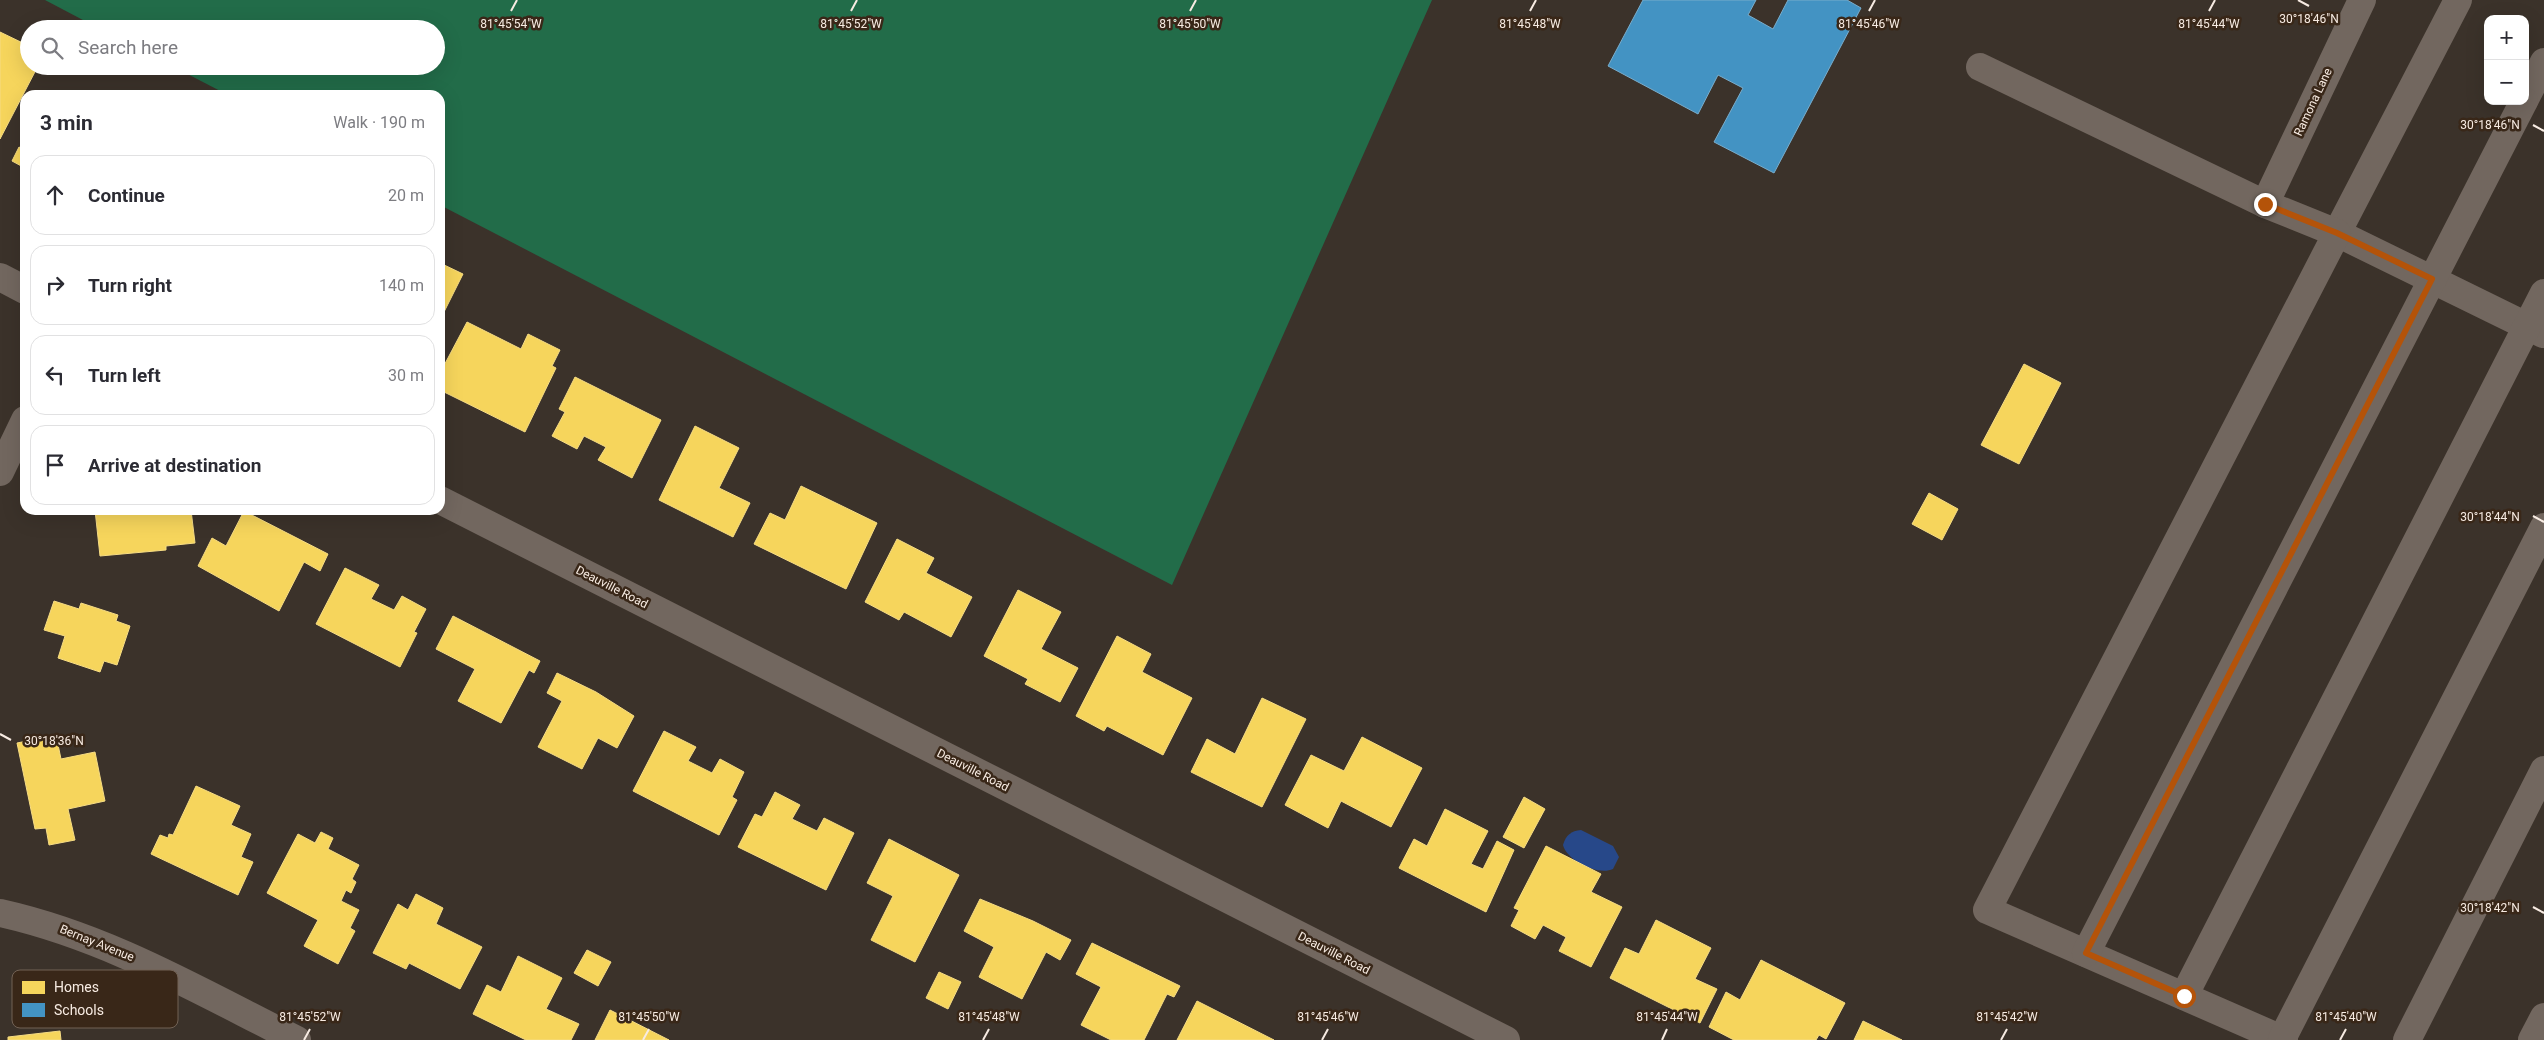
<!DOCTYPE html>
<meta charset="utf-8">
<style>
:root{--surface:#fff;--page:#f7f7f7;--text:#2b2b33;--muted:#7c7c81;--line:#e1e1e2}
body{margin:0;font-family:Roboto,sans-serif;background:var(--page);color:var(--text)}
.controls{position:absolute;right:15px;top:15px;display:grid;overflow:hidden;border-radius:10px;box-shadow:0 5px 20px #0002}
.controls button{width:45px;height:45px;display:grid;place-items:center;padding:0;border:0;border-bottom:1px solid var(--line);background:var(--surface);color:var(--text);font:25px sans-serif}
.stop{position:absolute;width:15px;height:15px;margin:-11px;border:4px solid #b45309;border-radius:50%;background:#fff}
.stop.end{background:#b45309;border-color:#fff;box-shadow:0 1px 5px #0008}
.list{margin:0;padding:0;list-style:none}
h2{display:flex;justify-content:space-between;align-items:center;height:65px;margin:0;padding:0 20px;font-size:21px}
h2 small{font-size:16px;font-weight:400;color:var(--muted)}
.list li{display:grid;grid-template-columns:32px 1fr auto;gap:15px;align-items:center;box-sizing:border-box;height:80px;margin:0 10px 10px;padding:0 10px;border:1px solid var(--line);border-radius:15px}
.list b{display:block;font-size:19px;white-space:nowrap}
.list em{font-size:16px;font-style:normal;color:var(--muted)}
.icon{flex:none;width:28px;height:28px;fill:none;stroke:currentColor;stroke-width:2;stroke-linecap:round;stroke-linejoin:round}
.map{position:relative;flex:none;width:2544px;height:1040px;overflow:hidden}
.search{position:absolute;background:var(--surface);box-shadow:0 5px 20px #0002;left:20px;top:20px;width:425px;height:55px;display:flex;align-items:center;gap:12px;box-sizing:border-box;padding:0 18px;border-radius:28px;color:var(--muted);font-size:19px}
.panel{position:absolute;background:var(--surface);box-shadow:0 5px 20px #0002;left:20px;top:90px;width:425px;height:425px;border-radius:15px}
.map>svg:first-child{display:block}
</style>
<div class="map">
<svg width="2544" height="1040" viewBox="0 0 2544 1040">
<rect width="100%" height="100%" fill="#3b322a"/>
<path fill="#226c49" d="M45 0H1432L1172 585 440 205V95H228L172 66H436V29H100Z"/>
<path fill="#274889" d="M1581 830 1613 846 1619 857 1613 869C1598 876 1567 861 1563 845 1566 835 1571 831 1581 830Z"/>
<g fill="#f6d55c" stroke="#f6dc84">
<path d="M0 32 29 46V66H38L0 139Z"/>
<path d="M19 147 25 150V168L12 161Z"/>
<path d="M440 263 463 274 440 320Z"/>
<path d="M467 322 521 349 528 334 560 350 552 366 556 368 525 432 440 390V373Z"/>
<path d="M2024 364 2061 383 2019 464 1981 445Z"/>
<path d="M575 377 661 420 632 478 598 460 606 447 584 436 577 449 552 436 565 412 559 409Z"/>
<path d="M695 426 739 448 719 488 750 503 733 537 659 500Z"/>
<path d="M801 486 877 523 846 589 754 544 770 513 785 520Z"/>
<path d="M1929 493 1958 509 1942 540 1912 524Z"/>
<path d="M95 510H191L195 543 166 546V550L100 556Z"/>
<path d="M244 511 328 554 320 571 304 562 279 611 198 566 212 538 226 546Z"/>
<path d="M897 539 934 558 926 573 972 597 951 637 904 612 899 620 865 602Z"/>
<path d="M345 568 379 585 371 599 394 610 402 596 426 609 414 632 417 633 400 667 316 624Z"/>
<path d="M1018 590 1061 612 1041 649 1078 668 1060 702 1025 684 1028 679 984 656Z"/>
<path d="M54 601 79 609 81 603 118 615 116 621 130 626 117 665 104 661 100 672 58 658 65 636 44 630Z"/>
<path d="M453 616 540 661 534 673 529 670 501 723 458 701 475 669 436 649Z"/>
<path d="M1117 636 1151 654 1142 672 1192 698 1163 755 1107 726 1104 731 1076 716Z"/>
<path d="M557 673 596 692 634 716 617 748 598 738 582 769 538 747 562 701 547 693Z"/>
<path d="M1262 698 1306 719 1262 807 1191 772 1207 739 1235 754Z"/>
<path d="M664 731 696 747 688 761 712 773 720 759 744 772 732 797 737 800 719 835 633 791Z"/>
<path d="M56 735 61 759 95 752 105 801 68 809 75 840 49 845 46 828 35 829 17 743Z"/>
<path d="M1362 737 1422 768 1391 827 1341 801 1328 828 1285 805 1311 755 1344 771Z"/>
<path d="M196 786 240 806 231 825 251 834 241 857 253 862 238 895 151 854 160 835 168 838 169 834 173 835Z"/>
<path d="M775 792 800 805 792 819 817 831 824 818 854 833 826 890 738 847 755 814 762 817Z"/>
<path d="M1524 797 1545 809 1524 848 1503 837Z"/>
<path d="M1445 809 1488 831 1471 864 1483 869 1497 841 1514 850 1486 912 1399 868 1414 839 1427 846Z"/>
<path d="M321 832 333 838 328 849 359 865 352 879 356 882 351 893 346 890 341 901 359 910 350 928 355 931 338 964 304 946 318 920 267 893 298 834 315 843Z"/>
<path d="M889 839 959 875 915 962 871 940 893 896 867 883Z"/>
<path d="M1546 846 1601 874 1591 892 1622 907 1591 967 1559 951 1566 937 1543 925 1535 939 1511 926 1519 910 1514 908Z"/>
<path d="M416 894 443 908 436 924 482 947 460 989 409 963 406 969 373 953 398 904 408 910Z"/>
<path d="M980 899 1033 921 1071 940 1060 960 1046 952 1022 999 979 977 994 947 964 931Z"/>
<path d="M1656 920 1711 948 1695 979 1717 989 1700 1023 1610 978 1625 948 1639 954Z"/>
<path d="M1092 943 1180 986 1174 997 1167 994 1144 1040H1111L1081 1025 1101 987 1076 974Z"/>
<path d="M587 950 611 962 598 986 574 973Z"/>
<path d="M518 956 562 978 546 1009 579 1024 571 1040H526L473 1014 487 985 501 992Z"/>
<path d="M1761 960 1845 1003 1826 1039 1819 1035 1816 1040H1734L1709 1027 1726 992 1740 1000Z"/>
<path d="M939 972 961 982 948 1009 926 998Z"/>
<path d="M1197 1001 1274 1040H1177Z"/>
<path d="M610 1010 669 1040H595Z"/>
<path d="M1863 1021 1902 1040H1854Z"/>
<path d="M60 1031 61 1040H8V1037Z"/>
</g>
<path fill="#4393c3" stroke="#79adcc" d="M1643 0H1756L1748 15 1773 29 1788 0H1847L1861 8 1774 173 1714 142 1743 88 1718 75 1698 114 1608 66Z"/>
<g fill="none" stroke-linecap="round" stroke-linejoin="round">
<g stroke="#72675f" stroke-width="28">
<path d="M2458 0 2337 233 2543 334"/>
<path d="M1980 67 2265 204 2337 233 1987 910 2284 1040"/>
<path d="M2525 99 2544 62"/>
<path d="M2265 204 2362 0"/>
<path d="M0 277 25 290"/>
<path d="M0 472 25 420"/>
<path d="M440 500 1506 1040"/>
<path d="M0 913C108 937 199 991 297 1040"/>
<path d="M2086 953 2524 101"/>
<path d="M2184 996 2544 293"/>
<path d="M2282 1039 2544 527"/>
<path d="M2407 1040 2544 770"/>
<path d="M2532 1040 2544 1017"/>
</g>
</g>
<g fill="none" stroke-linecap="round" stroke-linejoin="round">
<path stroke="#b45309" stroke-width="6" d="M2184 996 2086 953 2432 279 2337 233 2265 204"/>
</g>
<path fill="none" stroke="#f7ebe2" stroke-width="2" d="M2298 0 2309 6M511 11 517 0M851 11 857 0M1190 11 1196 0M1530 11 1536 0M1869 11 1875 0M2209 11 2215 0M2533 125 2544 131M2533 516 2544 522M0 734 11 740M2533 907 2544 913M304 1040 310 1029M643 1040 649 1029M983 1040 989 1029M1322 1040 1328 1029M1662 1040 1667 1029M2001 1040 2007 1029M2340 1040 2346 1029"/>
<g text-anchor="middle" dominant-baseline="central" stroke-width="5" stroke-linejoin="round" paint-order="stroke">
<g font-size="12" fill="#f7ebe2" stroke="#392718">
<text transform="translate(2313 102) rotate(-65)">Ramona Lane</text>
<text transform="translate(612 587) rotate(27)">Deauville Road</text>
<text transform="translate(973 770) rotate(27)">Deauville Road</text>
<text transform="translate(97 943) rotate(22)">Bernay Avenue</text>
<text transform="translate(1334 953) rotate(27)">Deauville Road</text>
</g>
</g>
<rect x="12" y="970" width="166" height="58" rx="8" fill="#392718" stroke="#726255" stroke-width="1"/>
<rect x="22" y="981" width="23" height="13" fill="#f6d55c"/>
<rect x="22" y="1003" width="23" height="14" fill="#4393c3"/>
<g font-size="14" fill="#f7ebe2">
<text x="54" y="992">Homes</text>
<text x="54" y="1015">Schools</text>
</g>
<g font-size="12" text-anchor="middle" fill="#f7ebe2" stroke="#392718" stroke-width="5" stroke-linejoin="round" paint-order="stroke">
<text x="2309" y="23">30°18'46"N</text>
<text x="511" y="28">81°45'54"W</text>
<text x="851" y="28">81°45'52"W</text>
<text x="1190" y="28">81°45'50"W</text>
<text x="1530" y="28">81°45'48"W</text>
<text x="1869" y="28">81°45'46"W</text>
<text x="2209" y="28">81°45'44"W</text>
<text x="2490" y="129">30°18'46"N</text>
<text x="2490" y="521">30°18'44"N</text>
<text x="54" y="745">30°18'36"N</text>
<text x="2490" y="912">30°18'42"N</text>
<text x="310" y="1021">81°45'52"W</text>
<text x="649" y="1021">81°45'50"W</text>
<text x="989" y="1021">81°45'48"W</text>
<text x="1328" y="1021">81°45'46"W</text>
<text x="1667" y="1021">81°45'44"W</text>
<text x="2007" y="1021">81°45'42"W</text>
<text x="2346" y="1021">81°45'40"W</text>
</g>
</svg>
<div class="controls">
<button>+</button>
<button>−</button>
</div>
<div class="stop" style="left:2184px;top:996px"></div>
<div class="stop end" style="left:2265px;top:204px"></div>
<div class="search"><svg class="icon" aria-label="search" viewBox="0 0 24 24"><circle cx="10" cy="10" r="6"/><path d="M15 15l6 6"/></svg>Search here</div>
<section class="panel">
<h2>3 min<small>Walk · 190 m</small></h2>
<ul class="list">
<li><svg class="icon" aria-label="ahead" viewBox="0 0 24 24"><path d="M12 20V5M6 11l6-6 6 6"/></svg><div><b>Continue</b></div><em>20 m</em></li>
<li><svg class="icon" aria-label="right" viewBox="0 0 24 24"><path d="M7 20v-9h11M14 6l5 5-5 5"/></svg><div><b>Turn right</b></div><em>140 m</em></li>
<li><svg class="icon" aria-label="left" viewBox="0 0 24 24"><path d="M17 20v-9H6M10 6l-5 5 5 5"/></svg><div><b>Turn left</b></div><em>30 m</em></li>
<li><svg class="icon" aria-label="arrive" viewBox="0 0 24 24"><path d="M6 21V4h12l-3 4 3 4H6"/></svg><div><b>Arrive at destination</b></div></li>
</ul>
</section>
</div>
